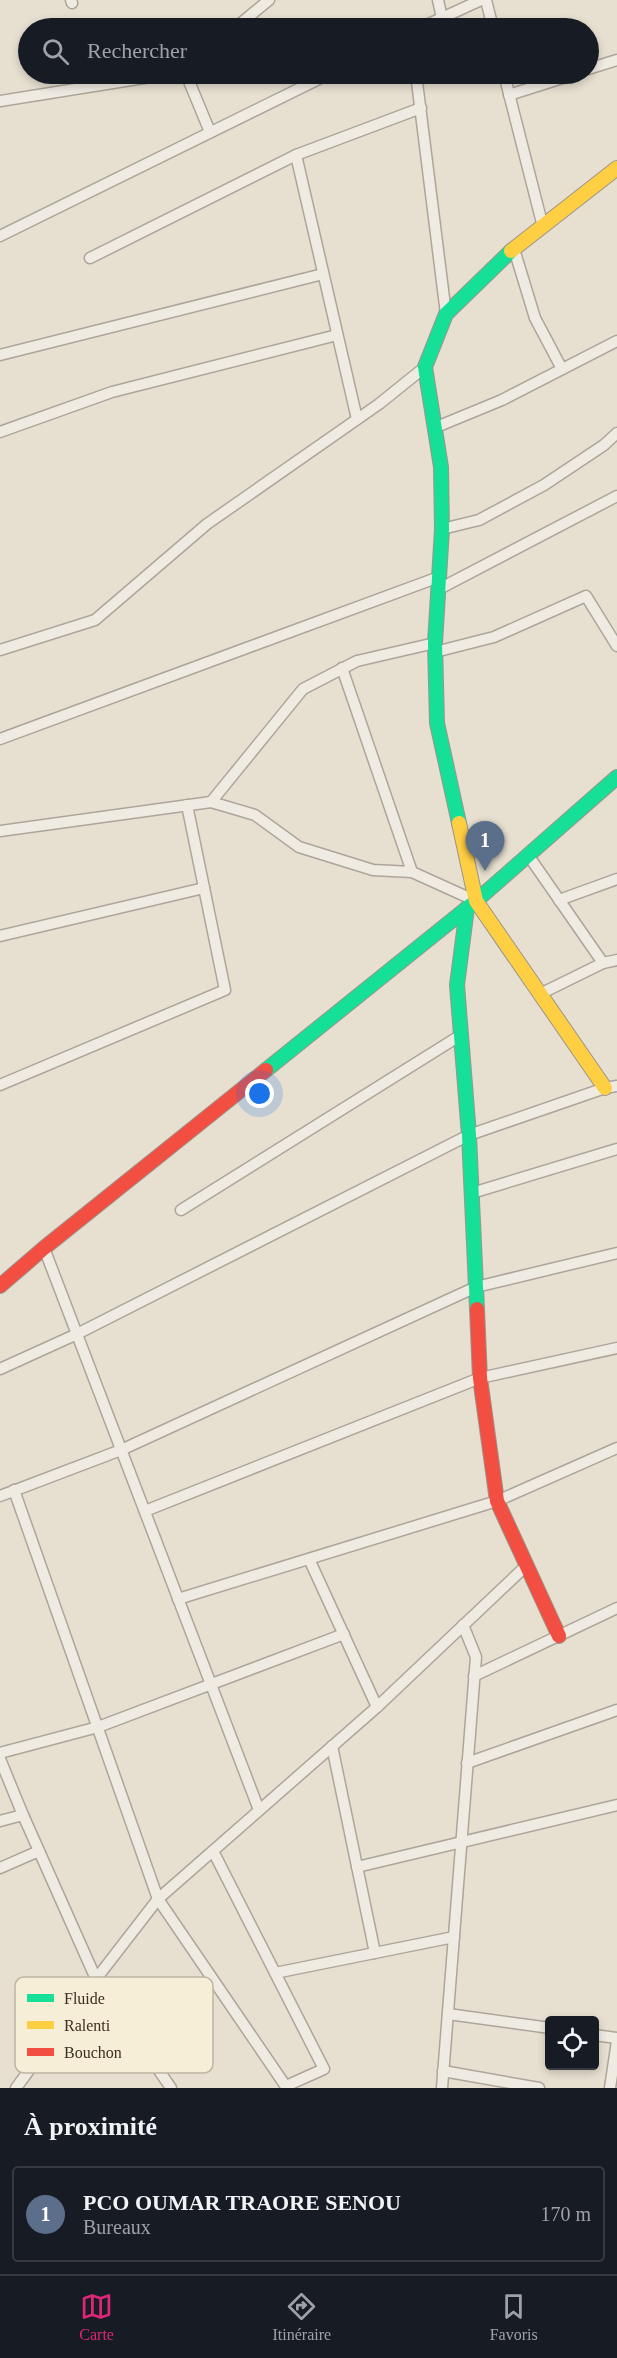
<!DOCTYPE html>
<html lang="fr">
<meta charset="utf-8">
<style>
:root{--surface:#171b24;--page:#242831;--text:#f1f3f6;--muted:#9ea1a6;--line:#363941;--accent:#db2777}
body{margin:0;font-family:Georgia,serif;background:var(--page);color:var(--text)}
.controls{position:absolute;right:18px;bottom:18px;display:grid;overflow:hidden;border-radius:6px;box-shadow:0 3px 9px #0003}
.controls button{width:54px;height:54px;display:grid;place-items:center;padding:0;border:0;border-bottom:2px solid var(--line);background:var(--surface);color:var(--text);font:30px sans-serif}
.you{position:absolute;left:260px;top:1094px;width:21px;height:21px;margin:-15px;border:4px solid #fff;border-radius:50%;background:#1a73e8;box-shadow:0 0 0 9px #1a73e833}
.badge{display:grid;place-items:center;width:39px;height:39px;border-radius:50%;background:var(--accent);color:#fff;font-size:20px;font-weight:700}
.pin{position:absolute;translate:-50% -50px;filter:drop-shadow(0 2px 3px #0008)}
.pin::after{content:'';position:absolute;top:32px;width:21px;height:18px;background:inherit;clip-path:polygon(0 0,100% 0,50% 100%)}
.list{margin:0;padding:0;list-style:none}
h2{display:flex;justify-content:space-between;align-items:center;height:78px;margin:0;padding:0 24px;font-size:26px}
h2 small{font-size:20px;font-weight:400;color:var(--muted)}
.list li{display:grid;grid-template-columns:39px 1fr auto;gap:18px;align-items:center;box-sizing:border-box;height:96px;margin:0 12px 12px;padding:0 12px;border:2px solid var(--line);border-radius:6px}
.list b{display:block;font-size:22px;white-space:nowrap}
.list p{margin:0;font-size:20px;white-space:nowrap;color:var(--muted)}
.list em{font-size:20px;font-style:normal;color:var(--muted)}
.icon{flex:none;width:33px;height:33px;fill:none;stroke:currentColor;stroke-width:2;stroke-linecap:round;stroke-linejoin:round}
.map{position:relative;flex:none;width:617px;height:2088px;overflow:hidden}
.search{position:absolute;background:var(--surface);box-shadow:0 3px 9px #0003;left:18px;right:18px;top:18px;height:66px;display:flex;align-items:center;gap:15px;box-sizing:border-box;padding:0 21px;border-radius:33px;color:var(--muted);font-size:22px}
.sheet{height:186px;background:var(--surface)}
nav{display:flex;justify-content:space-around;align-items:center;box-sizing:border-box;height:84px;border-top:2px solid var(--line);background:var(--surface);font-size:16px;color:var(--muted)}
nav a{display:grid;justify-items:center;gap:3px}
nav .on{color:var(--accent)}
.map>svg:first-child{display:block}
</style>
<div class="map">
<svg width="617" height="2088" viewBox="0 0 617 2088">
<rect width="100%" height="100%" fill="#e7e0d1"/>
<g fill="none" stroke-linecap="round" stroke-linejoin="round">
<defs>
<g id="street">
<path d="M71 0 72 3"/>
<path d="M438 0 442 18"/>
<path d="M486 0 493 28"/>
<path d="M235 28 269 0"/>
<path d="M420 28 481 0"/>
<path d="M588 69 617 60"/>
<path d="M186 74 210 132"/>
<path d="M416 74 446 314"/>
<path d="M504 74 543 227"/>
<path d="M509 95 575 74"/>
<path d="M0 101 169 74"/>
<path d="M296 155 357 419"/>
<path d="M0 236 329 74"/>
<path d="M514 249 535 318 562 369"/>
<path d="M90 258 296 155 421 108"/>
<path d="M0 355 323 274"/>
<path d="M434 428 502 400 617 341"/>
<path d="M0 432 112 392 337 335"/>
<path d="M442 529 479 520 544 485 604 445 617 433"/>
<path d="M439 589 617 496"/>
<path d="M0 650 95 620 207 524 379 404 425 367"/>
<path d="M435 652 494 637 586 596 617 646"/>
<path d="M342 668 412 872"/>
<path d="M0 739 439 577"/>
<path d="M211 802 303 689 357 661 435 643"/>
<path d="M0 831 211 802 255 815 299 847 373 870 412 872 476 901"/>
<path d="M528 855 603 963"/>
<path d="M559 900 617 879"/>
<path d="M0 936 204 888"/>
<path d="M540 994 603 963 617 960"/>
<path d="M0 1085 225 990 187 805"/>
<path d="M472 1193 617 1149"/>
<path d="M181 1210 461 1035"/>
<path d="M44 1248 259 1810"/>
<path d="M0 1369 77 1334 469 1135 605 1088 617 1086"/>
<path d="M14 1490 158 1899 287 2088"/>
<path d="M0 1496 121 1450 476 1287 617 1253"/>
<path d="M145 1511 480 1378 617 1348"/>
<path d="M309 1559 377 1707"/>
<path d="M178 1599 497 1501 617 1448"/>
<path d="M474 1676 617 1608"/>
<path d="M332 1746 375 1953"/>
<path d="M0 1753 98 1727 344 1634"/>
<path d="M0 1759 23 1815 96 1979 171 2088"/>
<path d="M467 1763 617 1710"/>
<path d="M0 1821 23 1815"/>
<path d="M213 1851 324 2069 286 2086"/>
<path d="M357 1867 617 1805"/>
<path d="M0 1868 39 1851"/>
<path d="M275 1973 454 1937"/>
<path d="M448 2014 550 2028"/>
<path d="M594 2035 617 2038"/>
<path d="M443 2071 539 2088"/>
<path d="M16 2088 96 1979 158 1899 377 1707 527 1565"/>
<path d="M442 2088 476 1657 463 1625"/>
<path d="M610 2088 617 2041"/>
</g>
<g id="fast">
<path d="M459 823 437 723 435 643 442 529 441 467 425 367 446 314 511 251"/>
<path d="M467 908 457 985 469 1135 477 1309"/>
<path d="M266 1070 476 901 617 777"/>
</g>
<g id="slow">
<path d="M511 251 617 168"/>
<path d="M459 823 476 901 605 1088"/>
</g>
<g id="jam">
<path d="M0 1286 44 1248 266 1070"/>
<path d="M477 1309 480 1378 497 1501 559 1636"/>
</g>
</defs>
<use href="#street" stroke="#ada599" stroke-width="13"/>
<use href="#fast" stroke="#9c958a" stroke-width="16"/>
<use href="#slow" stroke="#9c958a" stroke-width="16"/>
<use href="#jam" stroke="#9c958a" stroke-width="16"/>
<use href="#street" stroke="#efebe3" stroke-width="10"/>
<use href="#fast" stroke="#16e098" stroke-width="14"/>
<use href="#slow" stroke="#ffcf43" stroke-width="14"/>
<use href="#jam" stroke="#f24e42" stroke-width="14"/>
</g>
<rect x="15" y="1977" width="198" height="96" rx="9" fill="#f7eed8" stroke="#bfb4a1" stroke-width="1.5"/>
<rect x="27" y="1994" width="27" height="8" fill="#16e098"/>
<rect x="27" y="2021" width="27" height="8" fill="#ffcf43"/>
<rect x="27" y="2048" width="27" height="8" fill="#f24e42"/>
<g font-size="16" fill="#3d2e20">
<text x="64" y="2004">Fluide</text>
<text x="64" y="2031">Ralenti</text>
<text x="64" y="2058">Bouchon</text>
</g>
</svg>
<div class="controls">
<button><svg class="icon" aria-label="locate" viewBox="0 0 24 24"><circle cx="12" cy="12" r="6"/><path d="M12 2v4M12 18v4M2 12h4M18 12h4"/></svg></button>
</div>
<div class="you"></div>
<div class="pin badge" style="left:485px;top:871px;background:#5c6f8a">1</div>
<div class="search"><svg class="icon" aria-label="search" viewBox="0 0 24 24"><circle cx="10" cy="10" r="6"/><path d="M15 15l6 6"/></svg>Rechercher</div>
</div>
<section class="sheet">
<h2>À proximité<small></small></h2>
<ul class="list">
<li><span class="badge" style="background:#5c6f8a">1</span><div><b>PCO OUMAR TRAORE SENOU</b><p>Bureaux</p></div><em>170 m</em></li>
</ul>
</section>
<nav>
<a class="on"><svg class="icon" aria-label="map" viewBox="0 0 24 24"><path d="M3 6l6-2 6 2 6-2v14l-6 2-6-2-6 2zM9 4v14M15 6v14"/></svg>Carte</a>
<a><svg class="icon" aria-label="directions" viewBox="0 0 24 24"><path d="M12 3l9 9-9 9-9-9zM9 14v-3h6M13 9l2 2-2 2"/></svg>Itinéraire</a>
<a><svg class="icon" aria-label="saved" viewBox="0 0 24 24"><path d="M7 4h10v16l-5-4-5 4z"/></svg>Favoris</a>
</nav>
